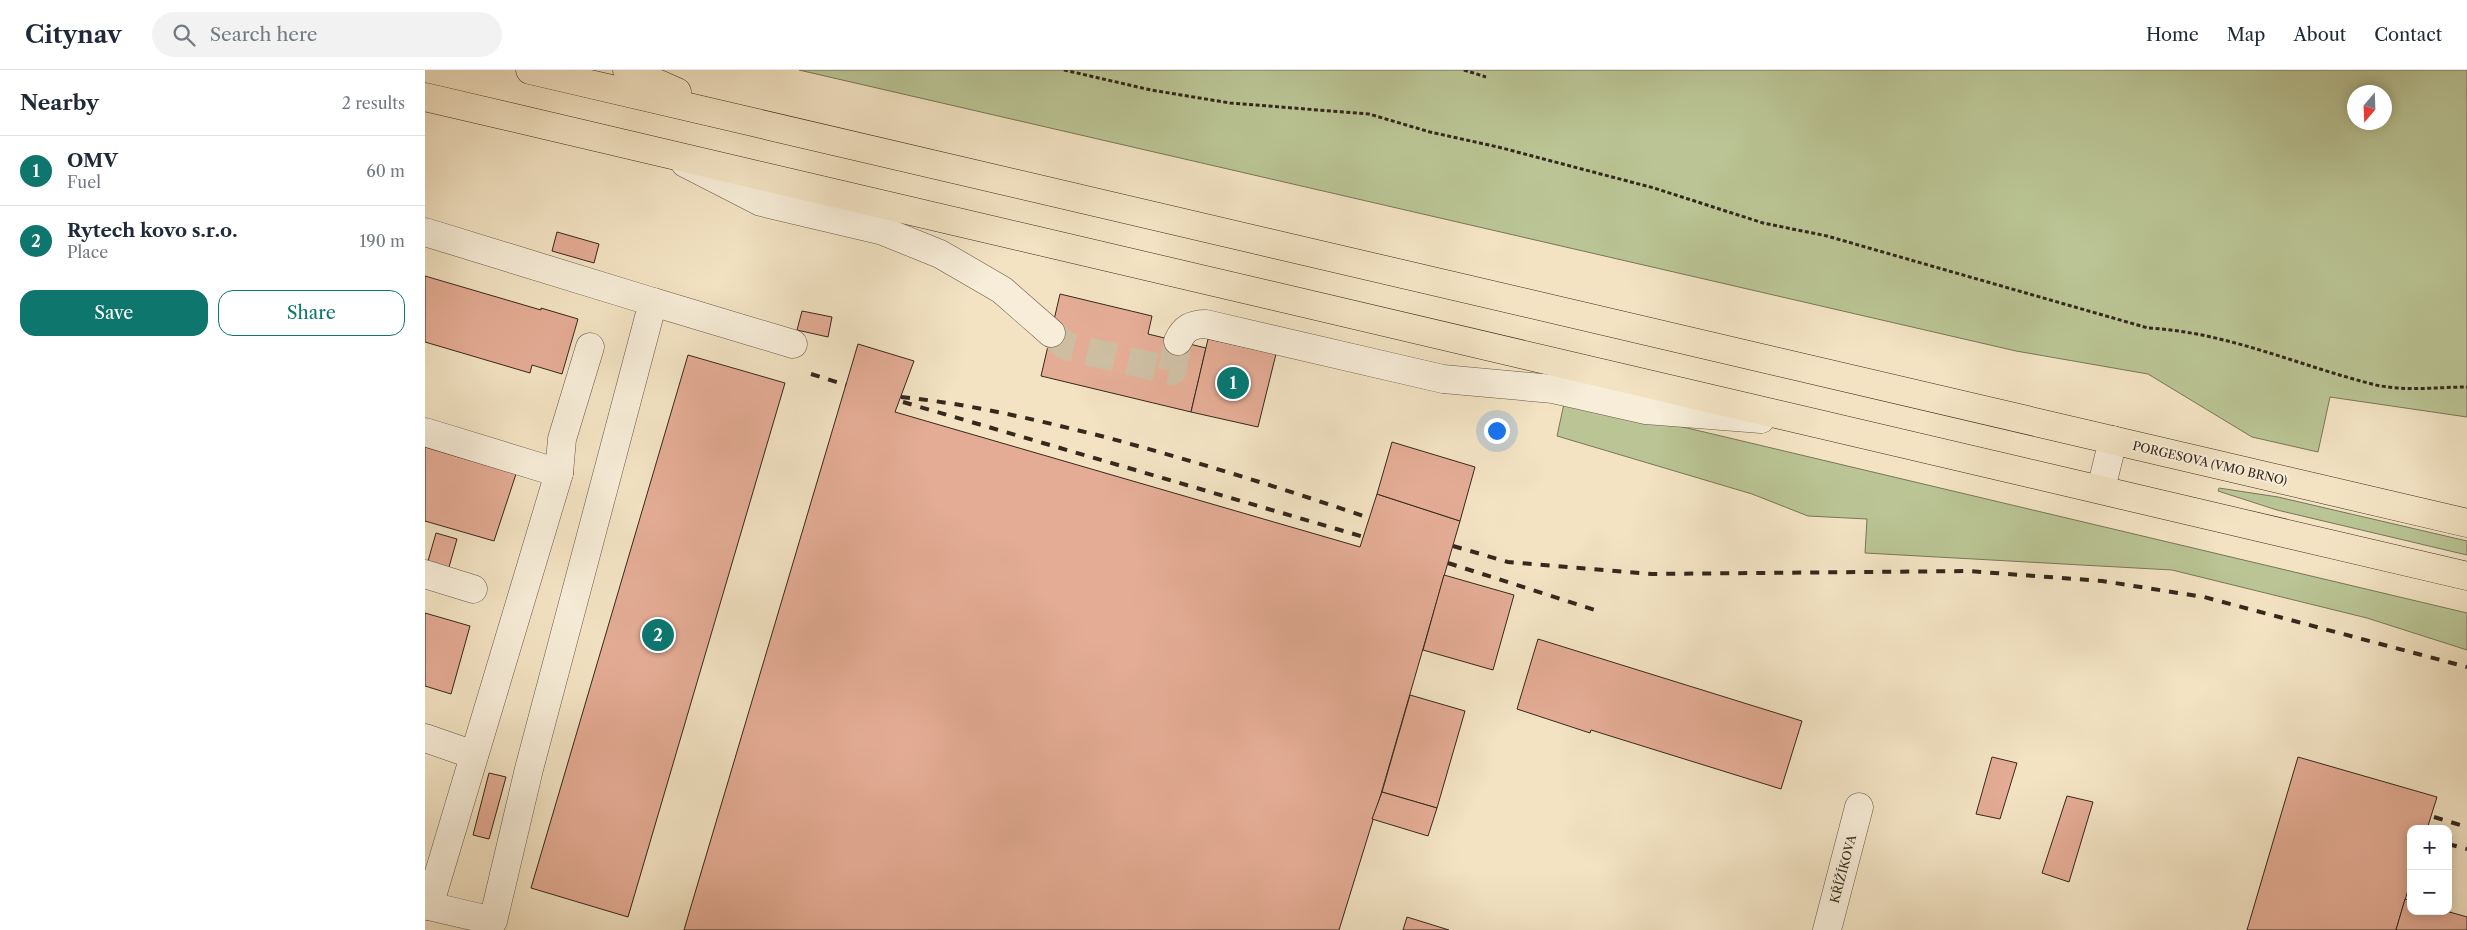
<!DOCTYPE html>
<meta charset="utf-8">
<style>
:root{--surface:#fff;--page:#f2f2f3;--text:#1f2937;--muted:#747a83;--line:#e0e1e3;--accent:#0f766e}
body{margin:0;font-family:"Libre Caslon Text",serif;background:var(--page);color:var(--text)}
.controls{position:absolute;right:15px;bottom:15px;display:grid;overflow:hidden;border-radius:10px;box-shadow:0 2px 12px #0003}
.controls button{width:45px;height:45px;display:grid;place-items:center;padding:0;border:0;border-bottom:1px solid var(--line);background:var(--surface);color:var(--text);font:25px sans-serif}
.compass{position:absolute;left:1922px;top:15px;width:45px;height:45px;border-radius:50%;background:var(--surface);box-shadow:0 2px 12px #0003;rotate:199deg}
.you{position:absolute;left:1071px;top:360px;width:18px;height:18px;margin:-12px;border:4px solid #fff;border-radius:50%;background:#1a73e8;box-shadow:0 0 0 8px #1a73e833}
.badge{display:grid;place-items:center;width:32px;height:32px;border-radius:50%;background:var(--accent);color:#fff;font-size:16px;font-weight:700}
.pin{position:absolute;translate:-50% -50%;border:2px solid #fff;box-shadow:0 1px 5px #0006}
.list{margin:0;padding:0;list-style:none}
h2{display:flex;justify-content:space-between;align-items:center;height:65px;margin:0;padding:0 20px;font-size:21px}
h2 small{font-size:16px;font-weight:400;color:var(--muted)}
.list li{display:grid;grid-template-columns:32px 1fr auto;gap:15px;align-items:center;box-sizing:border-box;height:70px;padding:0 20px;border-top:1px solid var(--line)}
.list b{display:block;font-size:19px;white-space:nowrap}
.list p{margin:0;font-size:16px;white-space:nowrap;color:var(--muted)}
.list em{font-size:16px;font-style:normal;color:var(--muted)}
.actions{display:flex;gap:10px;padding:15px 20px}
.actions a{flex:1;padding:11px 0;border:1px solid var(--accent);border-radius:15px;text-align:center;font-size:18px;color:var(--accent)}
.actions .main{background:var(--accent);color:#fff}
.icon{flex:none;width:28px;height:28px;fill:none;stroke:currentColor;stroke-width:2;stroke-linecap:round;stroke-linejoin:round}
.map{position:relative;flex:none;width:2042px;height:860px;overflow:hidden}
header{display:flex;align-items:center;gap:30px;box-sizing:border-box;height:70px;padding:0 25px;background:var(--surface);border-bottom:1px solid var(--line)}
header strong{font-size:24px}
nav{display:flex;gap:28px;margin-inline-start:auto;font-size:18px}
.search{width:350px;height:45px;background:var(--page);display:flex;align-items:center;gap:12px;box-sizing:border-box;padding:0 18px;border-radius:28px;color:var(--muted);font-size:19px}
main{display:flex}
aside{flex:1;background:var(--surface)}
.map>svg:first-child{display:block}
</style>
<header>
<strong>Citynav</strong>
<div class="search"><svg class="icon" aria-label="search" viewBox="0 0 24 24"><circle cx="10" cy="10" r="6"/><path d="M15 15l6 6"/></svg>Search here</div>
<nav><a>Home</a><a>Map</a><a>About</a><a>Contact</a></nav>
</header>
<main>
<aside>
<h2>Nearby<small>2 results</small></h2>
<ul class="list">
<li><span class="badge">1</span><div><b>OMV</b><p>Fuel</p></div><em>60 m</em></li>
<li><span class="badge">2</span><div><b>Rytech kovo s.r.o.</b><p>Place</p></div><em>190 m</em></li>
</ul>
<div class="actions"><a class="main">Save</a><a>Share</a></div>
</aside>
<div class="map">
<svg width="2042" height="860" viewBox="0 0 2042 860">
<rect width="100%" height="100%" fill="#f3e3c3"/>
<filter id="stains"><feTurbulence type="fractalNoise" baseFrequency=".004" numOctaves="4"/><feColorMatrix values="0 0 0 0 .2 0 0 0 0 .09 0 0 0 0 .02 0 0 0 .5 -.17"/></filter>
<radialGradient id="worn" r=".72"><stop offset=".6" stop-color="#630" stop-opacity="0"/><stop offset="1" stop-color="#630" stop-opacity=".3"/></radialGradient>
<g fill="#bac494" stroke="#787658" fill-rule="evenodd">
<path d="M374 0H2042V347L1905 327 1893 382 1827 367 1723 304 1591 281ZM1930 22H1960V52H1930Z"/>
<path d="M1140 329 2042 543V580L1942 548 1747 500 1440 483 1442 449 1383 446 1327 424 1132 366Z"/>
<path d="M1794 418 1853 427 2042 471V485L1852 440 1793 421Z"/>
</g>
<g fill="#e4ac95" stroke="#35281c">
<path d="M132 162 174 174 169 193 127 181Z"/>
<path d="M0 206 116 240V238L153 249 137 304 107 295 105 303 0 272Z"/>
<path d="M635 224 727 246 723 264 781 278 766 342 616 306Z"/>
<path d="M377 241 407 247 403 267 372 260Z"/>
<path d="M783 269 851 284 833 357 766 342Z"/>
<path d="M433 274 489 291 470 342 935 477 952 424 1035 451 956 724 914 860H259Z"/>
<path d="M263 285 360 313 203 847 106 818Z"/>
<path d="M967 372 1050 397 1035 451 952 424Z"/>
<path d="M0 377 91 404 69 471 0 451Z"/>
<path d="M11 463 32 469 22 504 1 498Z"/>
<path d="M1019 505 1089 525 1068 600 998 580Z"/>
<path d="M0 543 45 556 26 624 0 616Z"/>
<path d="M1113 569 1377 651 1356 719 1166 660 1165 663 1092 639Z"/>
<path d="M985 625 1040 641 1012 738 957 722Z"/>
<path d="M1567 687 1592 693 1575 749 1551 744Z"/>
<path d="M1873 687 2012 727 2002 759H1986V810L1971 860H1822Z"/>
<path d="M64 703 81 707 64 769 48 765Z"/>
<path d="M957 722 1012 738 1003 766 947 749Z"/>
<path d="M1642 726 1668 732 1644 812 1617 803Z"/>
<path d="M1980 829 1986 831V841H2021L2042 847V860H1971Z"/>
<path d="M982 847 1024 860H978Z"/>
</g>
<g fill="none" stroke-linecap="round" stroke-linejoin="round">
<path stroke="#cdbea2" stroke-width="28" stroke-dasharray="28 14" stroke-linecap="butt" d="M626 263 641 276 747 301 753 271"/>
<defs>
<g id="minor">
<path d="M260 93 336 132 458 161 515 184 577 220 626 263"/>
<path d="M0 162 228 232 104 699 68 851 0 835"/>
<path d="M228 232 368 274"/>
<path d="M753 271C759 258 767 254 781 254L1018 309 1128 319 1221 340 1336 349"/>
<path d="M0 362 134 403 4 836"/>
<path d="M134 403 137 369 165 277"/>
<path d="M1676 419 1688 370"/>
<path d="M0 504 48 519"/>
<path d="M0 668 49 685"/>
<path d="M1402 860 1434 737"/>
</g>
<g id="highway">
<path d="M105 0 2042 453"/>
<path d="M202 0 252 22"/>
<path d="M0 27 2042 506"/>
</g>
</defs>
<use href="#minor" stroke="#645746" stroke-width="29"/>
<use href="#highway" stroke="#35281c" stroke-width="29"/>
<g stroke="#35281c" stroke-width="3" stroke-dasharray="4 2.5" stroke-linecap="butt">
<path d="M639 0 726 20 805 33 944 44 1005 62 1073 77 1229 118 1338 153 1402 166 1723 258C1801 262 1872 295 1947 314 1977 322 2012 317 2042 317"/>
<path d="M1039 0 1061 7"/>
</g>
<use href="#minor" stroke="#f7edd8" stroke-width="28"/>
<use href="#highway" stroke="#f3e3c3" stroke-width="28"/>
<g stroke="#35281c" stroke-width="4" stroke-dasharray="9 9" stroke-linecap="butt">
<path d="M386 304 421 315"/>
<path d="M476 327C546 334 612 350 680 367 769 391 857 418 944 448"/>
<path d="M478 332 939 467"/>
<path d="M1028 476 1083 492 1227 504 1543 501 1677 511 1779 527 2042 597"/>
<path d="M1023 493 1173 541"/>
<path d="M2009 747 2042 757"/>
<path d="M2023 774 2042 779"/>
</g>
</g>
<g text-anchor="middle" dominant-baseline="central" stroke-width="4" stroke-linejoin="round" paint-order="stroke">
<g font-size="12" fill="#35281c" stroke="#f7edd8">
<text transform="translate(1785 393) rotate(13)">PORGESOVA (VMO BRNO)</text>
<text transform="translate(1418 799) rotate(-75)">KŘÍŽÍKOVA</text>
</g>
</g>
<rect width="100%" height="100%" filter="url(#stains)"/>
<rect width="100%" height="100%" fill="url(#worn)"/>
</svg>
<div class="controls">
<button>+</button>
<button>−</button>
</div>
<svg class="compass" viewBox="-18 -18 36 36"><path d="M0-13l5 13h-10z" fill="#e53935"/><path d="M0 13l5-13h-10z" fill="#747a83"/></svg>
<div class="you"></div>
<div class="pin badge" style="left:808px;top:313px">1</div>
<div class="pin badge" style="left:233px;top:565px">2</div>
</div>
</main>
